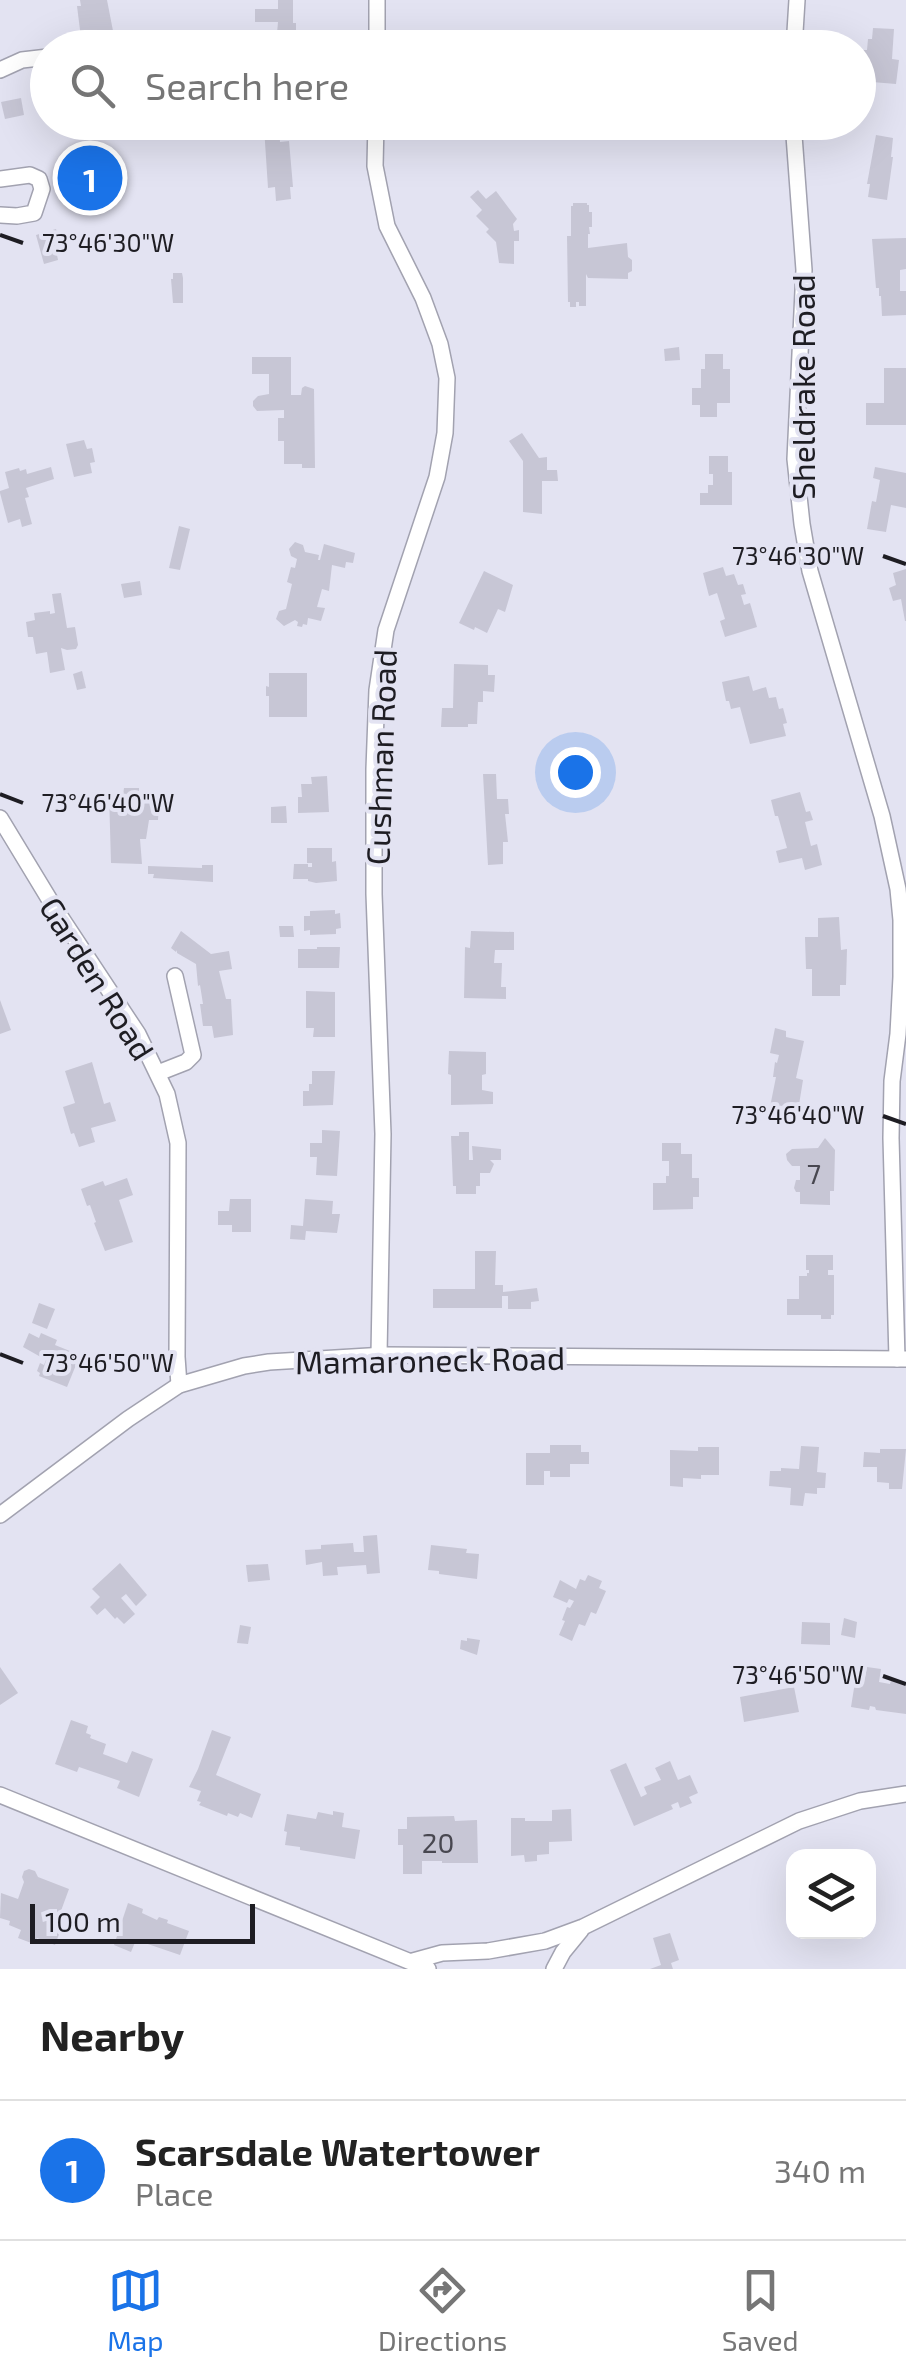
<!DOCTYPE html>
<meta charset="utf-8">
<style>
:root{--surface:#fff;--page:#f6f6f6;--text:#222;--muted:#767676;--line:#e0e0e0;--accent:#1a73e8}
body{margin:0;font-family:"Exo 2",sans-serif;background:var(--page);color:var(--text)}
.controls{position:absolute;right:30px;bottom:30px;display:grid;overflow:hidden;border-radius:20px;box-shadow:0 10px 40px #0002}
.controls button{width:90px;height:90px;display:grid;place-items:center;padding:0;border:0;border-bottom:2px solid var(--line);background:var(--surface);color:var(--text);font:50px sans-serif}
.scale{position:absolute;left:30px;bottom:25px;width:225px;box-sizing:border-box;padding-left:10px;border:5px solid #1e1d23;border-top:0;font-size:28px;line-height:35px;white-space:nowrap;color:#1e1d23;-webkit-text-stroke:8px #e3e3f2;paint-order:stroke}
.you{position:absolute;left:575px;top:772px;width:35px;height:35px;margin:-25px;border:8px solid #fff;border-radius:50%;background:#1a73e8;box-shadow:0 0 0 15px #1a73e833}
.badge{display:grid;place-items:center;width:65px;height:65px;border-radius:50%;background:var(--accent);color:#fff;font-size:32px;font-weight:700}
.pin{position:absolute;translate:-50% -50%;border:5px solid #fff;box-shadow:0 2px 10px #0006}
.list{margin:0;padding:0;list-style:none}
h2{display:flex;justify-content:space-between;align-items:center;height:130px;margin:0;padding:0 40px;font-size:42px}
h2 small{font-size:32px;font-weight:400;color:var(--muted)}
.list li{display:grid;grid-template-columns:65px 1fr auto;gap:30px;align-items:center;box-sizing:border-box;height:140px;padding:0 40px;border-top:2px solid var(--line)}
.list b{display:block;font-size:38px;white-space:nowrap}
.list p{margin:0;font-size:32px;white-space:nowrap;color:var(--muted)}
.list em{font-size:32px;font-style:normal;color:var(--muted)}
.icon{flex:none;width:55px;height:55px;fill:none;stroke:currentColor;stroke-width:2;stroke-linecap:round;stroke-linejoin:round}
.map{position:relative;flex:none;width:906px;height:1969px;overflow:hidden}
.search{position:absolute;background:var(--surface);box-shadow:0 10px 40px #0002;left:30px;right:30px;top:30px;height:110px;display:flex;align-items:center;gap:25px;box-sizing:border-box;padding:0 35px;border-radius:55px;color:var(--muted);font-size:38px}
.sheet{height:270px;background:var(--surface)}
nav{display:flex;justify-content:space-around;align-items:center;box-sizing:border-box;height:140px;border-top:2px solid var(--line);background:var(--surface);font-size:28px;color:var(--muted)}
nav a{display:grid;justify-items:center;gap:5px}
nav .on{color:var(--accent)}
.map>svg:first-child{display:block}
</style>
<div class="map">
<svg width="906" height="1969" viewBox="0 0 906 1969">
<rect width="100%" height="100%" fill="#e3e3f2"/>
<g fill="#c7c6d5">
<path d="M80 0H107L114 36 130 35 131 48H97L95 37 81 38 77 6H81Z"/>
<path d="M278 0H293V23H296V33H299V44H293V48H279V45H276L278 22H255V9H278Z"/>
<path d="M873 28 894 29 892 59 899 60 896 84 872 82 873 71 867 70 868 60 862 59 863 50H867L868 39H872Z"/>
<path d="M21 98 24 115 5 119 1 102Z"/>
<rect x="703" y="122" width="16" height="16"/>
<path d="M279 126 280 142 289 141 293 187H290L291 199 276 201 275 187 268 188 264 127Z"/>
<path d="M876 135 893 138 891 157H893L887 200 868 197 870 184H867Z"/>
<circle cx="90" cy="179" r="23"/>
<path d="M478 190 486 199 496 191 517 219 513 224 514 231 519 230V241H514V264L499 263 496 242 486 232 489 229 476 216 482 210 470 197Z"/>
<path d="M573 203H587V205H589V212H592V227H589L590 234H588V248L627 243 628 257 632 260V271L628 273V279L588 278 586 274V306H579V302H576V307H570V302H568L567 236H571V206H573Z"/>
<path d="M56 229 63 254 57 255 58 260 44 264 36 235Z"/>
<path d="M906 238V269L900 270V291H906V315L882 316 881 296H879V288H876L872 239Z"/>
<path d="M173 273H182L183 278V303H173L171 279H173Z"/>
<path d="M679 347 680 360 665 361 664 349Z"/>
<path d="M705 354H723V369H730V403H717V417H700V405H692V388H701V369H705Z"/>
<path d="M252 357H291V395H301L302 388 305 386 314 389 315 468H302V464H284V441H278V418H284V410L257 411 253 406V401L258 396 269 394V374H252Z"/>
<path d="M884 368H906V425H866V403H884Z"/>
<path d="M522 433 539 458 547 457V470H557L558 481H542V514L523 512V461L509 441Z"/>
<path d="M84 440 87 449 92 448 95 462 90 463 92 473 74 477 66 444Z"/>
<path d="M709 456H728V472H732V505H700V493H708V485H713V474H709Z"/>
<path d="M51 467 54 479 26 488 29 497 25 498 32 524 22 527 20 519 8 523 0 493V491L9 488 5 472 19 468 20 471 26 469 27 474Z"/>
<path d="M875 467 906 473V508L891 505 886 532 867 529 872 501 876 502 880 480 873 478Z"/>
<path d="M179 526 190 529 180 570 169 568Z"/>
<path d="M295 542 303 545 305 552 319 555 318 560H320L324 544 355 553 353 563 346 562 345 568 332 565 329 591 322 589 317 607 325 608 321 621 308 618 307 625 303 624 302 627 297 626 298 622 295 620 284 626 276 619 279 611 286 609 292 584 287 582 291 567 295 568 297 559 291 556 289 549Z"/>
<path d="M723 567 726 576 734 574 738 585 743 584 746 594 741 595 744 605 750 603 757 627 725 637 720 621 725 619 717 593 709 596 703 573Z"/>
<path d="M906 569V621H905L901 599 893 601 889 588 896 585 893 573Z"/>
<path d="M484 571 513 585 505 612 498 609 487 633 475 627 474 630 459 623Z"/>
<path d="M140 581 142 595 124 598 121 584Z"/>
<path d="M61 593 67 628 75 627 78 645 76 649 67 650 61 648 65 670 50 673 47 652 36 654 33 637H28L26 622 35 620 34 613 50 611V614L55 613 52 594Z"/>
<path d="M454 664 488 665V675H495L494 692 483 691V702H478L477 724H468V727H441L442 708H453Z"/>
<path d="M82 671 86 688 77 690 73 674Z"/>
<path d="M269 673H307V717H269V696H266V686L269 687Z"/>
<path d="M749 676 753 691 766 687 769 698 776 697 779 709 783 708 787 723 783 724 786 736 750 744 740 707 731 709 729 701H726L722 682Z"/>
<path d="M483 774H496L497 799H508L509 814H505L508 842H503V864L488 865Z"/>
<path d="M327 776 329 812 298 813V797H302L301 784H312L311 777Z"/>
<path d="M124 788H139V793H149V803H159L158 820H149L146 839H140L142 864 111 863 109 794 123 795Z"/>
<path d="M800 792 806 812 810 811 813 820 805 822 811 846 817 844 822 865 805 870 802 858 779 863 776 851 787 848 778 816H775L771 800Z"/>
<path d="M286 806 287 823H271V807Z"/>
<path d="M307 848H332V862L336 861 337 881 316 883 308 881V879H293L294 864H308V867H312V863H307Z"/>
<path d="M202 865H213V882L153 878 154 874H148V866L202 868Z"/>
<path d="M335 910V914L340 913 341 928 336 929V934L310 935V930L304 931V916H310V911Z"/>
<path d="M839 917 841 950 847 949 846 985H840V996H812V969H806L805 937H818V918Z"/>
<path d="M279 926H293L294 937H280Z"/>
<path d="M181 931 211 954 229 951 232 969 219 971 226 999H231L233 1035 214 1038 212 1026H203L200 1004H203L200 985 198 986 196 964 177 953V950L176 952 171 948Z"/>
<path d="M471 931 514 932V950H495L494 963H502L501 987H506V999L464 998 465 947 470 948Z"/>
<path d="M317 947H340L339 968H298V949H317Z"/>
<path d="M306 991 335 992V1037H313L314 1028H306Z"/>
<path d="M0 1000 11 1030 0 1034Z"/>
<path d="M775 1028 786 1031V1037L804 1041 796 1078 803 1080 798 1111 770 1107 776 1077H773L775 1062 777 1063 779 1055 770 1053Z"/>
<path d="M449 1051 486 1052V1074L482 1075V1090L493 1092V1104L451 1105V1075L448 1074Z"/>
<path d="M92 1062 104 1104 110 1102 116 1121 91 1128 95 1142 79 1147 74 1133 71 1134 63 1107 75 1103 65 1071Z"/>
<path d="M312 1071H335L333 1105 303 1106V1091H309V1084H312Z"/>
<path d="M322 1130 340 1131 337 1176 316 1175 317 1157H310V1143H322Z"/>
<path d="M459 1132H469V1160H473L472 1146 501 1149V1160H490L494 1164 490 1173H480V1186H476V1194H456V1186H453L451 1136H459Z"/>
<path d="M825 1138 835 1150 834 1191H830V1205L800 1204V1192H796L794 1188 796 1180H800V1166H792L787 1160 786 1154 792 1149 818 1148Z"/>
<path d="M662 1143H681V1154H692V1178H699V1197H693V1209L653 1210V1183H666V1176H669V1161H662Z"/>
<path d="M127 1178 133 1195 119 1200 133 1242 105 1251 94 1223 96 1222 90 1205 87 1206 81 1189 103 1181 105 1186Z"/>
<path d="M230 1199H251V1232H232V1225H218V1211H229Z"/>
<path d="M305 1199 333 1201 332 1214H340L337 1233 306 1231 305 1240 290 1239 291 1225 303 1226Z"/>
<path d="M475 1251H496L495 1285H503V1292L537 1288 539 1301 531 1302V1309H508V1296H502V1308H433V1289H475Z"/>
<path d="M806 1255H833V1270H828V1275H834V1315H831V1319H821V1315H787V1299H799V1276H807V1273H809V1270H806Z"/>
<path d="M39 1303 55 1309 47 1329 32 1323Z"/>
<path d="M29 1333 39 1338 41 1333 57 1340 55 1345 80 1355 67 1387 39 1376 40 1373 37 1371 40 1363 44 1365 46 1360 23 1347Z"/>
<path d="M550 1445H581V1452H589V1464H570V1477H550V1471H544V1485H526V1453H550Z"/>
<path d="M801 1446 819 1447 817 1472 826 1473 825 1488H817V1494L805 1493 803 1506 790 1505 791 1488 769 1486 770 1471H781V1468L799 1469Z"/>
<path d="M698 1447H719V1475H701V1479L683 1478V1487L670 1486V1450L698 1451Z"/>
<path d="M880 1449H906L902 1489H889V1483L877 1482V1467H863L864 1452 880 1453Z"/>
<path d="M377 1535 380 1573 367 1574 366 1565 337 1567 338 1575 323 1576 322 1562 306 1565 305 1550 321 1549V1545L353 1543 354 1552H364L363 1536Z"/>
<path d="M431 1545 467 1549 466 1553 479 1554 477 1579 439 1574V1571L428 1570Z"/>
<path d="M120 1563 147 1595 136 1606 126 1594 121 1598 135 1614 124 1624 117 1617 115 1619 105 1608 97 1615 90 1607 100 1597 92 1589Z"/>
<path d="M268 1564 270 1580 248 1582 246 1565Z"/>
<path d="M588 1575 602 1581 599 1588 606 1591 596 1614 591 1612 585 1626 579 1624 572 1641 559 1635 565 1621 562 1620 567 1607 570 1608 574 1601 569 1599 567 1603 553 1597 560 1580 576 1589 580 1579 585 1581Z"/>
<path d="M844 1618 857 1622 855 1638 841 1635Z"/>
<path d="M802 1622 830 1623V1645L801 1644Z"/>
<path d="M240 1625 251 1627 248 1644 237 1643Z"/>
<path d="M467 1638 480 1640 477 1655 460 1649 461 1640 467 1641Z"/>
<path d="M0 1667 18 1693 0 1705Z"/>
<path d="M867 1667 881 1669 879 1682 890 1684 891 1680 906 1682V1714L876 1710 875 1707 870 1706 869 1710 851 1707 855 1682 864 1684Z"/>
<path d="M794 1687 799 1712 744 1722 740 1697Z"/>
<path d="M71 1720 88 1726 86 1733 91 1735 90 1738 106 1744 103 1754 127 1763 132 1751 153 1759 139 1797 117 1788 120 1781 79 1767 77 1772 55 1764Z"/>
<path d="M212 1730 231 1737 216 1775 261 1794 252 1818 240 1813 238 1817 228 1813 227 1816 199 1805 201 1802 197 1801 201 1791 189 1787 198 1769Z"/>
<path d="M670 1761 678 1780 690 1775 698 1793 689 1797 692 1803 680 1808 678 1802 671 1805 673 1809 634 1826 610 1770 626 1763 641 1797 647 1794 644 1787 661 1780 655 1768Z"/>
<path d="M571 1809 572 1841 549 1842V1854L537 1855V1861L525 1862 524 1855 511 1856V1818H525V1821H552V1810Z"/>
<path d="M333 1811 344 1813 342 1827 360 1830 355 1859 300 1850V1847L285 1845 287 1832 284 1831 287 1814 316 1819 318 1812 333 1815Z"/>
<path d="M454 1816 455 1821 477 1820 478 1863H442V1861H422V1874H403V1845H398V1829H407V1817Z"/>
<path d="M29 1869 35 1871 38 1877 69 1889 58 1919 64 1921 55 1945 37 1938 34 1944 18 1938 21 1930 9 1925 10 1921 0 1918 1 1893 18 1899 24 1882 22 1877 24 1871Z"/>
<path d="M128 1903 143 1909 142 1913 157 1920 159 1917 168 1920 167 1923 189 1931 180 1955 136 1940 131 1952 114 1945Z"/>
<path d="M670 1933 679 1960 671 1963 673 1969H650L661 1965 653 1938Z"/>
</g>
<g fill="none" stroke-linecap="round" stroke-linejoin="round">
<defs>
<g id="minor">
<path d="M377 48V0"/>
<path d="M794 48 797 0"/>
<path d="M0 70 22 60 48 57"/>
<path d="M376 122 375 166 387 226 423 298 440 344 447 378 445 433 437 477 386 630 377 690 374 769V894L383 1134 379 1355"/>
<path d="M793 122 804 270 795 459 802 524 810 571 882 816 898 889 901 920V977L898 1034 892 1081 891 1138 897 1359"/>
<path d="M0 179 30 175 39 179 42 189 34 213 17 216 0 215"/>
<path d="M0 818 54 907 138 1034 167 1094 178 1143 177 1357 179 1385"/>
<path d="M158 1073 186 1062 193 1055 175 976"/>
<path d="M0 1515 128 1419 179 1385 244 1366 269 1362 385 1355 905 1359"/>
<path d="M0 1795 428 1969"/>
<path d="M413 1961 442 1953 488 1951 545 1941 583 1927 799 1821 860 1801 906 1794"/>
<path d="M554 1969 563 1952 581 1930"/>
</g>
</defs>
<use href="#minor" stroke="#a2a2b0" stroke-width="18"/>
<use href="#minor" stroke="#fff" stroke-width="15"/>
</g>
<path fill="none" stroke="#1e1d23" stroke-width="4" d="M0 235 23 243M883 556 906 564M0 794 23 803M883 1116 906 1124M0 1354 23 1363M883 1676 906 1684"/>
<g text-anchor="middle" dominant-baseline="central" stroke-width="8" stroke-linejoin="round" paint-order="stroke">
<g font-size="28" fill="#484750">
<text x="814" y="1173">7</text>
<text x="438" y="1842">20</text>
</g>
<g font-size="32" fill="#1e1d23" stroke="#e3e3f2">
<text transform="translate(802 387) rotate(-90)">Sheldrake Road</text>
<text transform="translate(380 757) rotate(-88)">Cushman Road</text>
<text transform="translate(98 978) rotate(58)">Garden Road</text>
<text transform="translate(430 1359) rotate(-1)">Mamaroneck Road</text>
</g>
</g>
<g font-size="25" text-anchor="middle" fill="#1e1d23" stroke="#e3e3f2" stroke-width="8" stroke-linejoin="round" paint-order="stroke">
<text x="108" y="252">73°46'30"W</text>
<text x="798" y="565">73°46'30"W</text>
<text x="108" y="812">73°46'40"W</text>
<text x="798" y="1124">73°46'40"W</text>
<text x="108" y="1372">73°46'50"W</text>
<text x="798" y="1684">73°46'50"W</text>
</g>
</svg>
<div class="controls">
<button><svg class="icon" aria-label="layers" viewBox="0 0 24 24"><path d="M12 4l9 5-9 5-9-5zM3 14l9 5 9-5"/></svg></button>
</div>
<div class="scale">100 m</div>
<div class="you"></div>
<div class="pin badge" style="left:90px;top:178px">1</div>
<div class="search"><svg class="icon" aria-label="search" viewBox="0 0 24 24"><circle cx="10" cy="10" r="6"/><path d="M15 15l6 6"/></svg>Search here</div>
</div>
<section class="sheet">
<h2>Nearby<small></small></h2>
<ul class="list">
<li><span class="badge">1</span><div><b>Scarsdale Watertower</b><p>Place</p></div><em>340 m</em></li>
</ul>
</section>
<nav>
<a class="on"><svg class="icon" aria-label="map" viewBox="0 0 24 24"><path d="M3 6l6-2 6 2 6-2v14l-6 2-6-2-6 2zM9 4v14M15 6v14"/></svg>Map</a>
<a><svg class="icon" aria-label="directions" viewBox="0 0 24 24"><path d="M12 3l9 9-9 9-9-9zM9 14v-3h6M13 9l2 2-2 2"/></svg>Directions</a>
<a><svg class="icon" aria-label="saved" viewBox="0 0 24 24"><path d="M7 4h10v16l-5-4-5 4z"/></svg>Saved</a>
</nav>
